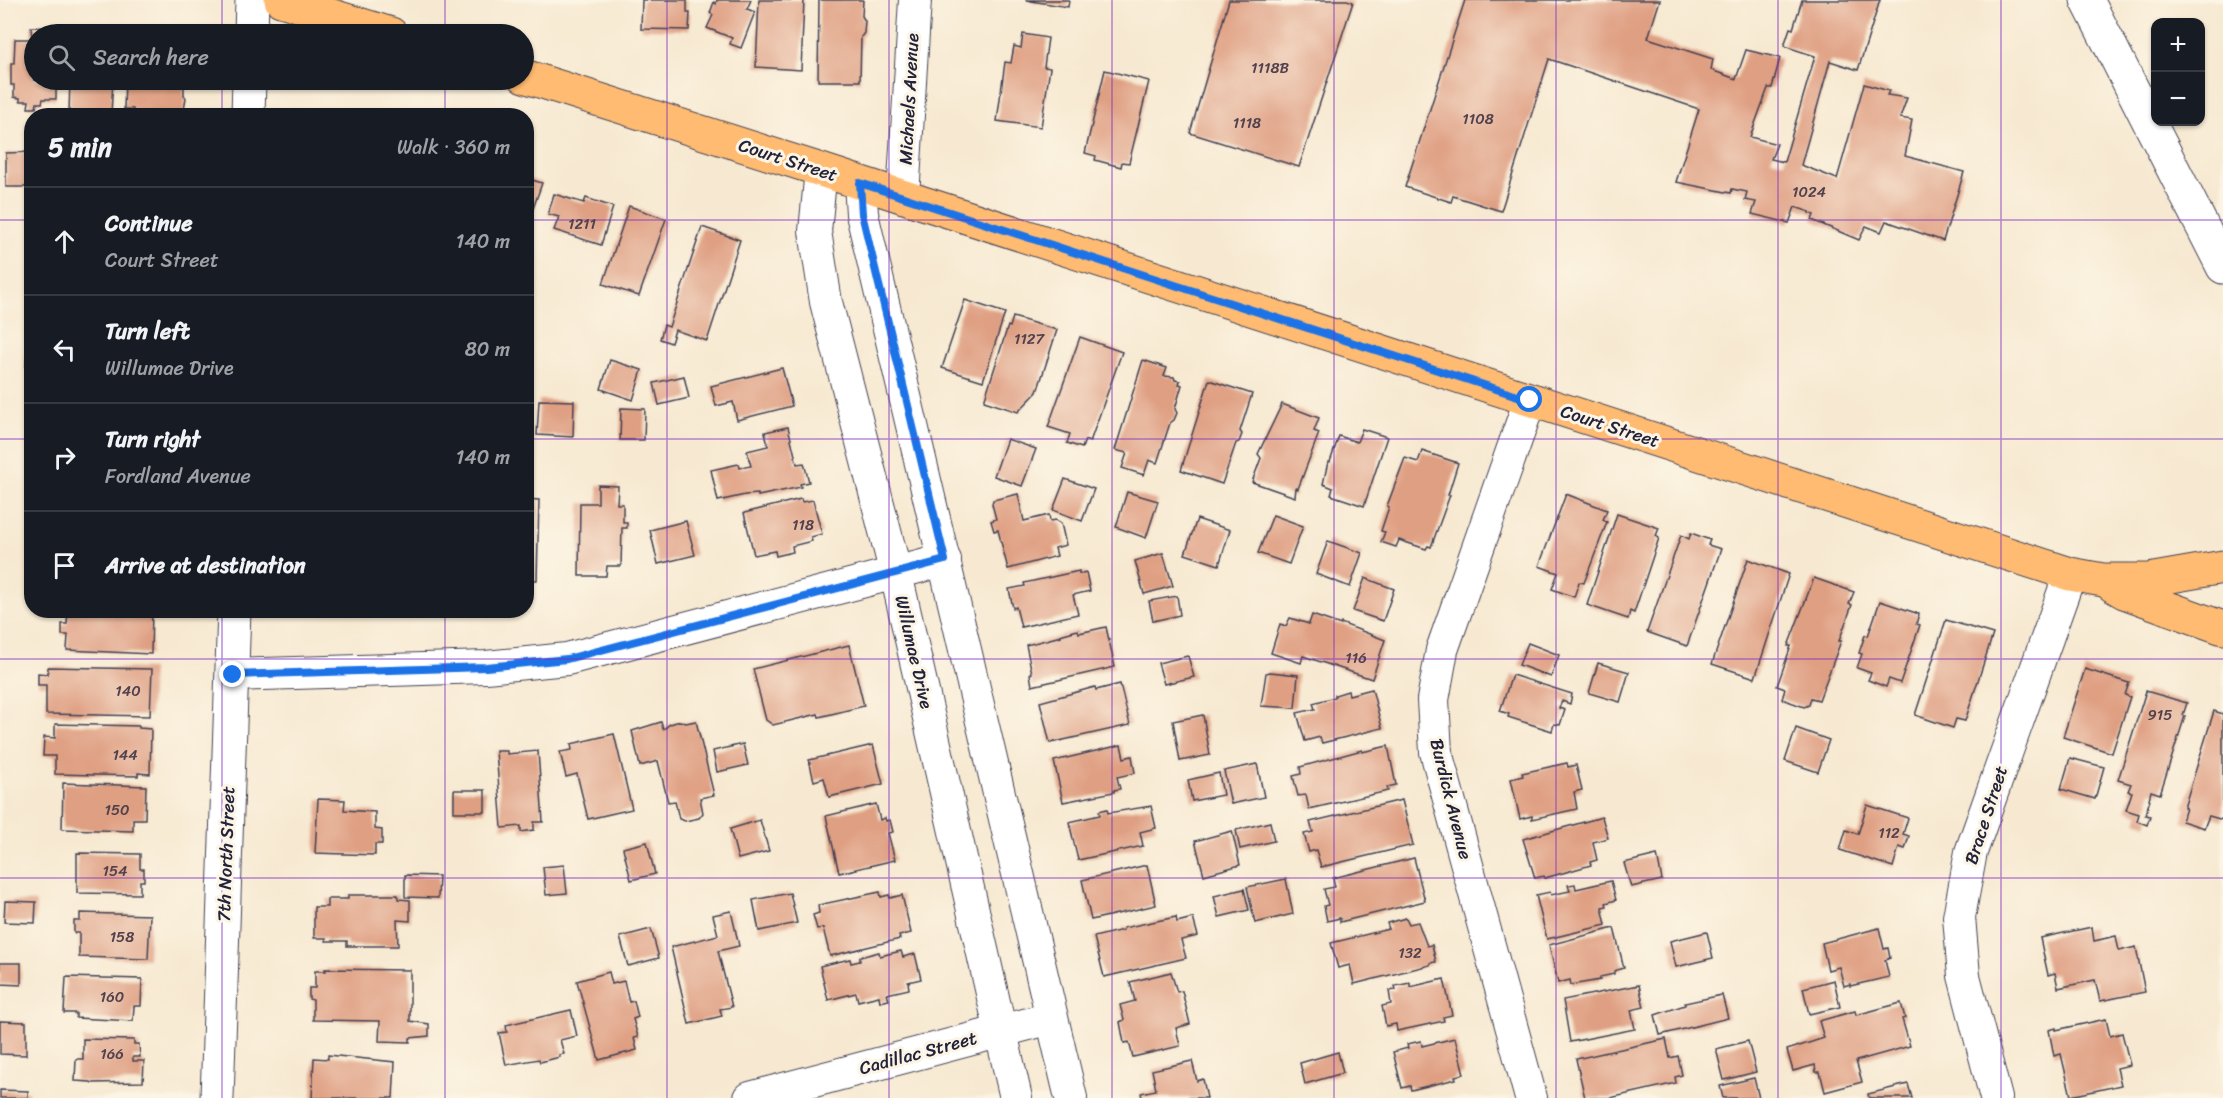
<!DOCTYPE html>
<meta charset="utf-8">
<style>
:root{--surface:#171b24;--page:#20242c;--text:#f1f3f6;--muted:#9ea1a6;--line:#363941}
body{margin:0;font-family:Sriracha,sans-serif;background:var(--page);color:var(--text)}
.controls{position:absolute;right:18px;top:18px;display:grid;overflow:hidden;border-radius:12px;box-shadow:0 2px 4px #0004}
.controls button{width:54px;height:54px;display:grid;place-items:center;padding:0;border:0;border-bottom:2px solid var(--line);background:var(--surface);color:var(--text);font:30px sans-serif}
.stop{position:absolute;width:18px;height:18px;margin:-14px;border:4px solid #1a73e8;border-radius:50%;background:#fff}
.stop.end{background:#1a73e8;border-color:#fff;box-shadow:0 2px 6px #0008}
.list{margin:0;padding:0;list-style:none}
h2{display:flex;justify-content:space-between;align-items:center;height:78px;margin:0;padding:0 24px;font-size:26px}
h2 small{font-size:20px;font-weight:400;color:var(--muted)}
.list li{display:grid;grid-template-columns:39px 1fr auto;gap:18px;align-items:center;box-sizing:border-box;height:108px;padding:0 24px;border-top:2px solid var(--line)}
.list b{display:block;font-size:22px;white-space:nowrap}
.list p{margin:0;font-size:20px;white-space:nowrap;color:var(--muted)}
.list em{font-size:20px;font-style:normal;color:var(--muted)}
.icon{flex:none;width:33px;height:33px;fill:none;stroke:currentColor;stroke-width:2;stroke-linecap:round;stroke-linejoin:round}
.map{position:relative;flex:none;width:2223px;height:1098px;overflow:hidden}
.search{position:absolute;background:var(--surface);box-shadow:0 2px 4px #0004;left:24px;top:24px;width:510px;height:66px;display:flex;align-items:center;gap:15px;box-sizing:border-box;padding:0 21px;border-radius:33px;color:var(--muted);font-size:22px}
.panel{position:absolute;background:var(--surface);box-shadow:0 2px 4px #0004;left:24px;top:108px;width:510px;height:510px;border-radius:24px}
.map>svg:first-child{display:block}
</style>
<div class="map">
<svg width="2223" height="1098" viewBox="0 0 2223 1098">
<rect width="100%" height="100%" fill="#fcf5e5"/>
<filter id="ink" filterUnits="userSpaceOnUse"><feTurbulence type="fractalNoise" baseFrequency=".0167" numOctaves="2"/><feDisplacementMap in="SourceGraphic" scale="12" xChannelSelector="R" yChannelSelector="G"/><feConvolveMatrix kernelMatrix="1 2 1 2 8 2 1 2 1" color-interpolation-filters="sRGB"/></filter>
<filter id="wash" filterUnits="userSpaceOnUse"><feTurbulence type="fractalNoise" baseFrequency=".008" numOctaves="4" result="noise"/><feDisplacementMap in="SourceGraphic" scale="24" xChannelSelector="R" yChannelSelector="G"/><feGaussianBlur stdDeviation="1.35" result="paint"/><feColorMatrix in="noise" values="0 0 0 0 0 0 0 0 0 0 0 0 0 0 0 0 0 1.4 0 .05"/><feComposite in="paint" operator="in"/></filter>
<g filter="url(#wash)">
<rect width="100%" height="100%" fill="#f7e9d1"/>
<g id="blocks">
<g fill="#df9f82">
<path d="M642 0H687V13H690L689 30 641 29Z"/>
<path d="M717 0H751L747 9 755 12 741 48 730 44 732 38 707 28 713 15 710 13 714 2 716 4Z"/>
<path d="M759 0H804L801 70 756 67Z"/>
<path d="M819 0H863L862 16 865 21 864 33 861 37 860 81H818Z"/>
<path d="M1025 0H1069L1068 7Z"/>
<path d="M1229 0H1347L1353 2 1299 167 1190 133Z"/>
<path d="M1465 0H1660L1648 38 1713 59 1711 70 1736 79 1746 50 1780 58 1772 88H1768L1750 137 1777 144 1771 159 1784 162 1815 56 1784 46 1790 28 1793 29 1802 0H1880L1858 70 1830 61 1801 165 1837 179 1864 84 1889 91 1887 95 1907 98 1900 118 1912 120 1905 156 1964 172 1943 241 1886 221 1881 232 1866 226 1859 240 1812 220 1814 215 1809 213 1810 212 1795 207 1789 223 1752 214 1756 202 1745 200 1747 192 1732 189 1731 193 1676 182 1699 109 1549 59 1501 211 1453 196 1451 202 1405 187Z"/>
<path d="M31 27 68 28V34H34V80H56V99H43L42 103H37L36 108H28L29 101H20V98L14 97V85H11V63H14L15 39H32Z"/>
<path d="M1023 34 1048 38 1044 67 1050 68 1041 127 997 121 1005 62 1011 63 1014 46 1021 48Z"/>
<path d="M1105 70 1149 81 1129 163 1122 162 1121 167 1095 160 1096 156 1085 153Z"/>
<path d="M70 80H113L111 114 97 116V113L69 112Z"/>
<path d="M125 80H184V95L186 98 183 116H133V109H124Z"/>
<path d="M32 152V187H6V153Z"/>
<path d="M526 178 542 183 527 226H526Z"/>
<path d="M554 194 584 203 586 198 613 207 601 245 554 230 559 217 548 214Z"/>
<path d="M629 206 666 219 639 296 603 284Z"/>
<path d="M702 227 740 240 707 341 675 330 671 343 660 339 664 325 669 327Z"/>
<path d="M965 300 1005 313 983 381 942 368Z"/>
<path d="M1013 317 1057 330 1037 392 1018 412 984 401 1008 326 1010 327Z"/>
<path d="M1080 337 1122 352 1090 442 1085 440 1082 448 1067 443 1070 434 1048 427Z"/>
<path d="M27 349H32V371L26 370Z"/>
<path d="M610 360 642 370 633 400 601 389Z"/>
<path d="M1143 360 1167 368 1164 376 1174 377 1175 380 1180 381 1179 384 1182 385 1175 409 1177 413 1174 420 1170 423 1157 463 1149 460 1144 475 1122 468 1127 453 1115 450Z"/>
<path d="M782 368 792 406 737 420 733 402 716 406 711 386Z"/>
<path d="M684 376 689 398 659 405 654 383Z"/>
<path d="M1209 380 1252 394 1240 431 1242 434 1239 442 1236 443 1222 484 1181 470Z"/>
<path d="M539 400 574 401 573 437 537 435Z"/>
<path d="M1282 404 1319 418 1314 431 1319 433 1298 489 1296 488 1295 497 1252 482 1261 458 1258 454Z"/>
<path d="M621 408 645 409 644 440H620Z"/>
<path d="M788 427 797 464 804 463 809 482 800 484 801 487 758 496V494L745 495 718 501 711 470 739 464 740 468 751 466 747 451 768 446 765 432Z"/>
<path d="M1362 429 1387 437 1364 506 1331 495 1333 488 1323 484 1328 462H1330L1339 436 1357 442Z"/>
<path d="M1007 439 1036 449 1022 486 994 476Z"/>
<path d="M1422 451 1458 463 1448 495H1450L1431 547 1428 546 1426 549 1399 540 1396 547 1381 542 1385 532 1381 531 1389 507 1387 506 1405 458 1418 462Z"/>
<path d="M1065 479 1094 489 1082 521 1053 510Z"/>
<path d="M598 485 618 486 617 504H623V522H627V528H622L621 566H607L606 576H579L580 503H598Z"/>
<path d="M1127 492 1158 501 1146 538 1116 527Z"/>
<path d="M1018 494 1024 521 1049 515 1050 521 1056 520 1061 523 1066 545 1055 548 1057 556 1008 569 998 530 994 531 991 521 996 519 992 504 993 500Z"/>
<path d="M1566 494 1607 510 1603 520 1607 522 1584 583 1579 582 1574 597 1552 589 1558 573 1539 566Z"/>
<path d="M526 499 539 500 537 580H526Z"/>
<path d="M801 499 802 502 813 500 822 534 811 537 812 541 792 546 793 552 776 556 775 551 754 555 744 513Z"/>
<path d="M1617 514 1659 528 1656 536 1659 538 1634 613 1630 611 1628 619 1587 605Z"/>
<path d="M1273 515 1303 526 1289 564 1258 553Z"/>
<path d="M1197 519 1230 530 1219 565 1185 554Z"/>
<path d="M686 521 695 555 658 564 650 530Z"/>
<path d="M1691 533 1710 540 1708 545 1721 549 1687 646 1647 632 1681 535 1689 539Z"/>
<path d="M1328 541 1362 553 1350 587 1316 574Z"/>
<path d="M1163 553 1173 586 1144 594 1135 561Z"/>
<path d="M1748 559 1789 574 1755 678 1712 664Z"/>
<path d="M1079 571V574L1086 572 1090 591 1073 595 1078 614 1021 627 1016 607 1013 608 1009 589 1025 586 1024 583Z"/>
<path d="M1365 578 1394 589 1383 621 1353 611Z"/>
<path d="M1814 578 1854 592 1849 604 1852 605 1839 641H1841L1819 700 1811 698 1809 705 1804 707 1782 699 1785 689 1777 686 1791 646H1788Z"/>
<path d="M1177 596 1180 615 1153 621 1149 601Z"/>
<path d="M1880 601 1919 614 1916 624 1920 625 1900 683 1889 679 1886 687 1868 680 1871 673 1857 668 1862 654 1859 653 1865 635 1868 636Z"/>
<path d="M68 610H152L151 654 67 650 68 635H62V624H67Z"/>
<path d="M1312 615 1341 625V623L1385 640 1372 679 1303 656 1301 663 1271 653 1280 624 1286 626 1290 618 1309 624Z"/>
<path d="M1946 620 1993 634 1965 721 1956 719 1953 728 1915 715Z"/>
<path d="M1106 627 1115 667 1032 686 1030 674 1032 673 1026 645 1061 636 1060 635 1078 630 1079 633Z"/>
<path d="M1528 643 1559 655 1551 677 1519 665Z"/>
<path d="M849 645 864 706 819 717 818 714 773 725 766 720 753 669Z"/>
<path d="M1188 656 1194 677 1164 684 1158 663Z"/>
<path d="M1598 663 1629 672 1620 702 1589 693Z"/>
<path d="M48 667 152 669 150 716 46 714V685H38V673L48 674Z"/>
<path d="M2085 669 2129 683 2125 695 2130 697 2112 753 2063 737Z"/>
<path d="M1270 672 1298 675 1295 708 1261 706 1266 673Z"/>
<path d="M1512 675 1572 694 1570 704 1562 701 1559 708 1565 710 1560 725 1554 724 1552 731 1508 717 1509 714 1500 711Z"/>
<path d="M1120 684 1130 725 1050 743 1040 702 1095 687 1096 690Z"/>
<path d="M1372 689 1382 728 1322 743 1320 737 1305 741 1297 713 1315 709 1313 703 1335 697V695L1348 691 1349 695Z"/>
<path d="M2146 691 2187 703 2183 715 2185 716 2160 794 2151 791 2149 799 2150 800 2145 815 2150 816 2147 825 2137 821 2139 814 2126 810 2132 792 2128 791 2131 784 2118 780Z"/>
<path d="M2214 711 2223 714V820L2209 816 2204 828 2182 821 2186 808H2184Z"/>
<path d="M1203 715 1210 755 1180 761 1173 721Z"/>
<path d="M680 721 686 723 696 721 714 795 700 798 703 813 699 818 685 821 679 819 675 801 668 802 658 761 640 766 632 731 661 722 663 729 665 728 670 724Z"/>
<path d="M55 724 139 726V728L151 729 150 774 138 773V776L55 774V756H43L44 737 55 738Z"/>
<path d="M1796 728 1829 740 1818 772 1785 761Z"/>
<path d="M614 734 632 809 588 819 577 774 566 777 560 752 572 750 571 744Z"/>
<path d="M743 744 748 765 717 772 713 751Z"/>
<path d="M873 745 883 784 829 797 824 778 814 781 809 760Z"/>
<path d="M1121 745 1124 758 1132 756 1135 773 1117 777 1120 789 1114 790V792L1063 802 1054 761Z"/>
<path d="M1388 746 1396 785 1387 787 1388 791 1309 809 1306 795 1298 796 1293 776 1301 774 1300 767 1362 750V752Z"/>
<path d="M496 751H507V754L538 751 543 822H534V830L521 832V826L502 828Z"/>
<path d="M2070 758 2104 767 2095 799 2061 789Z"/>
<path d="M1567 763 1568 767 1576 765 1582 790 1574 792 1577 809 1532 819V816L1520 819 1511 779 1523 776 1522 773Z"/>
<path d="M1257 764 1264 797 1231 804 1224 771Z"/>
<path d="M1219 773 1223 795 1192 801 1188 780Z"/>
<path d="M63 783 146 786 145 819H133V831L62 829Z"/>
<rect x="454" y="790" width="31" height="22"/>
<path d="M318 799 345 800 344 810 375 812V829L382 830V844H375V855L315 853Z"/>
<path d="M1402 800 1413 845 1321 867 1316 850 1309 852 1304 834 1313 832 1310 822Z"/>
<path d="M876 804 880 820 885 818 886 821 890 820 893 832 888 833 895 860 839 873 826 816Z"/>
<path d="M1867 805 1908 818 1903 834 1909 836 1905 849 1899 847 1893 867 1840 850 1846 830 1858 834Z"/>
<path d="M1151 806 1156 828 1140 832 1143 846 1078 860 1069 822 1100 815 1099 811 1107 809 1108 813Z"/>
<path d="M1602 817 1608 838 1593 842 1597 860 1590 862 1591 865 1545 878 1544 876 1535 878 1523 839Z"/>
<path d="M760 820 769 851 738 859 730 829Z"/>
<path d="M1270 822 1274 841 1240 849 1236 830Z"/>
<path d="M1232 831 1240 865 1204 875 1195 841Z"/>
<path d="M647 842 655 874 631 880 623 848Z"/>
<path d="M77 853 140 854V869H144V881H140V894L77 893Z"/>
<path d="M1657 855 1662 880 1631 887 1624 863Z"/>
<path d="M1414 858 1425 901 1340 922V918L1327 921 1324 906 1328 905 1324 889 1335 887 1333 878Z"/>
<path d="M564 865 567 893 546 895 543 867Z"/>
<path d="M1147 865 1156 905 1091 920 1082 880Z"/>
<path d="M405 875 439 876 438 898 405 897Z"/>
<path d="M1286 879 1293 914 1255 923 1247 887Z"/>
<path d="M1611 881 1616 900 1606 903 1607 906 1602 907 1606 925 1547 939 1536 895 1550 892 1551 895 1570 891 1568 885 1575 884 1576 889Z"/>
<path d="M1244 889 1249 910 1219 917 1214 896Z"/>
<path d="M880 892 881 897 889 895 890 898 902 895 911 933 899 936 900 939 830 956 823 928 817 929 813 915 819 913 818 905Z"/>
<path d="M790 893 797 923 759 931 753 900Z"/>
<path d="M348 895H398V899L410 900V921L397 920 398 946H347V941H326V938H314V907H327V899H348Z"/>
<path d="M5 901 36 902 35 923 4 922Z"/>
<path d="M731 911 739 946 718 951 732 1007 720 1009 722 1016 689 1024 671 947 718 935 713 915Z"/>
<path d="M80 913 150 915 148 959 79 957V933H74V921H80Z"/>
<path d="M1176 917 1177 922 1193 918 1198 936 1181 940 1186 958 1104 977 1094 937 1123 930V928Z"/>
<path d="M1406 918 1409 924 1418 922 1427 946 1432 945 1436 962 1430 963V965L1354 984 1350 965 1338 968 1331 943 1389 929 1387 923Z"/>
<path d="M2092 927 2094 941 2116 936 2119 951 2136 947 2145 992 2100 1001 2095 980 2058 988 2055 973 2048 975 2040 938Z"/>
<path d="M1614 928 1624 968 1614 971V974L1600 977V980L1571 985 1570 980 1558 983 1549 945Z"/>
<path d="M1879 928 1884 949 1888 948 1890 958 1885 960 1889 977 1850 986V984L1844 986 1839 967 1828 970 1822 943Z"/>
<path d="M651 929 659 958 628 966 620 937Z"/>
<path d="M1707 932 1713 958 1676 967 1670 941Z"/>
<path d="M901 951 903 957 915 954 921 979 908 982 909 989 887 994 889 1000 880 1002 879 996 858 1001 856 993 828 1000 820 966 850 959 851 963 860 961V957L879 952 880 956Z"/>
<path d="M0 963H21V985L0 984Z"/>
<path d="M325 969 410 970V1021L429 1024V1036L410 1038V1042L379 1041 380 1021 313 1020V1000L309 999V988H315V971H326Z"/>
<path d="M609 972 612 984 624 981 629 1002 634 1001 638 1017 633 1019 638 1037 634 1038 637 1050 599 1060 577 981Z"/>
<path d="M1171 972 1177 992 1182 991 1190 1024 1176 1028 1180 1046 1133 1057 1129 1042 1124 1043 1120 1022 1124 1020 1120 1005 1135 1001 1130 982Z"/>
<path d="M66 977 142 979 141 1006H134L133 1021 76 1018V1013H64Z"/>
<path d="M1444 979 1452 1015 1443 1017 1444 1021 1397 1031 1396 1024 1386 1026 1382 1006 1391 1004 1389 991 1396 990 1395 986 1410 983V987Z"/>
<path d="M1834 980 1840 1007 1809 1014 1803 988Z"/>
<path d="M1639 985 1644 1007 1631 1010 1635 1029 1570 1042 1563 1000Z"/>
<path d="M1722 995 1728 1018 1660 1035 1655 1015 1685 1005V1003Z"/>
<path d="M1901 1003 1905 1018 1902 1019 1910 1046 1856 1061 1862 1082 1825 1092 1820 1072H1816L1815 1065 1793 1071 1787 1050 1824 1038 1819 1021 1855 1011 1856 1015Z"/>
<path d="M571 1010 577 1036 560 1040 564 1054 559 1055 560 1057 540 1062 539 1059 506 1065 499 1033 507 1032 506 1025Z"/>
<path d="M2106 1019 2110 1036 2122 1033 2130 1065 2117 1068 2121 1085 2071 1096 2061 1054 2054 1056 2049 1030 2056 1028V1030Z"/>
<path d="M0 1021 26 1022V1055L0 1054Z"/>
<path d="M1455 1038 1464 1074 1455 1076 1456 1079 1411 1090 1410 1086 1402 1088 1393 1052 1408 1048 1407 1044 1421 1041 1422 1046Z"/>
<path d="M83 1039 134 1040V1044H139L140 1057H133V1061H144L143 1082 92 1083 91 1082 75 1081 76 1059H83Z"/>
<path d="M1666 1039 1670 1058 1678 1056 1682 1075 1675 1077 1676 1083 1610 1098H1585L1576 1059Z"/>
<path d="M1748 1041 1756 1072 1724 1080 1716 1049Z"/>
<path d="M1338 1052 1343 1073 1305 1084 1300 1063Z"/>
<path d="M328 1055 395 1062 393 1098H312L314 1058 328 1059Z"/>
<path d="M1192 1061 1197 1081 1203 1079 1207 1098H1142L1141 1093 1156 1090 1152 1070Z"/>
<path d="M1754 1078 1759 1098H1723L1720 1086Z"/>
<path d="M1908 1084 1912 1098H1869L1868 1094Z"/>
<path d="M0 1090 28 1091V1098H0Z"/>
</g>
</g>
</g>
<g filter="url(#ink)">
<use href="#blocks" fill-opacity="0" stroke="#424052" stroke-width="1.5"/>
<g fill="none" stroke-linecap="round" stroke-linejoin="round">
<defs>
<g id="minor">
<path d="M821 170 815 231 826 302 896 574 1016 1098"/>
<path d="M860 183 862 214 1071 1098"/>
<path d="M903 197 915 0"/>
<path d="M1530 400 1442 650 1433 700 1436 752 1531 1098"/>
<path d="M233 675 486 667 567 659 945 560"/>
<path d="M750 1098 1051 1018"/>
<path d="M1996 1098 1964 976 1959 917 1971 852 2070 574"/>
</g>
<g id="tertiary">
<path d="M2087 0 2223 267"/>
<path d="M251 34 252 0"/>
<path d="M248 116 249 80"/>
<path d="M217 1098 234 610"/>
</g>
<g id="primary">
<path d="M281 0 391 34"/>
<path d="M524 76 821 170 2070 574 2103 580H2148L2223 567"/>
<path d="M2112 585 2124 592 2223 628"/>
</g>
</defs>
<use href="#minor" stroke="#424052" stroke-width="34"/>
<use href="#tertiary" stroke="#424052" stroke-width="35"/>
<use href="#primary" stroke="#424052" stroke-width="35"/>
<use href="#minor" stroke="#fff" stroke-width="32"/>
<use href="#tertiary" stroke="#fff" stroke-width="33"/>
<use href="#primary" stroke="#ffbb71" stroke-width="33"/>
</g>
</g>
<g fill="none" stroke-linecap="round" stroke-linejoin="round" filter="url(#ink)">
<path stroke="#1a73e8" stroke-width="8" d="M233 675 486 667 567 659 945 560 862 214 860 183 1530 400"/>
</g>
<path fill="none" stroke="#7b2cbf" stroke-width="1.5" stroke-opacity="0.55" d="M222 0V34M445 0V34M667 0V1098M889 0V1098M1112 0V1098M1334 0V1098M1556 0V1098M1778 0V1098M2001 0V1098M222 80V116M445 80V116M0 220H32M526 220H2223M0 439H32M526 439H2223M222 610V1098M445 610V1098M0 659H2223M0 878H2223"/>
<g text-anchor="middle" dominant-baseline="central" stroke-width="6" stroke-linejoin="round" paint-order="stroke">
<g font-size="15" fill="#51414d">
<text x="1270" y="68">1118B</text>
<text x="1478" y="119">1108</text>
<text x="1247" y="123">1118</text>
<text x="1809" y="192">1024</text>
<text x="582" y="224">1211</text>
<text x="1029" y="339">1127</text>
<text x="803" y="525">118</text>
<text x="1356" y="658">116</text>
<text x="128" y="691">140</text>
<text x="2160" y="715">915</text>
<text x="125" y="755">144</text>
<text x="117" y="810">150</text>
<text x="1889" y="833">112</text>
<text x="115" y="871">154</text>
<text x="122" y="937">158</text>
<text x="1410" y="953">132</text>
<text x="112" y="997">160</text>
<text x="112" y="1054">166</text>
</g>
<g font-size="18" fill="#22223b" stroke="#fcf5e5">
<text transform="translate(909 99) rotate(-87)">Michaels Avenue</text>
<text transform="translate(788 160) rotate(18)">Court Street</text>
<text transform="translate(1610 426) rotate(18)">Court Street</text>
<text transform="translate(914 652) rotate(77)">Willumae Drive</text>
<text transform="translate(1451 799) rotate(76)">Burdick Avenue</text>
<text transform="translate(1986 815) rotate(-72)">Brace Street</text>
<text transform="translate(226 854) rotate(-88)">7th North Street</text>
<text transform="translate(918 1053) rotate(-15)">Cadillac Street</text>
</g>
</g>
</svg>
<div class="controls">
<button>+</button>
<button>−</button>
</div>
<div class="stop" style="left:1530px;top:400px"></div>
<div class="stop end" style="left:233px;top:675px"></div>
<div class="search"><svg class="icon" aria-label="search" viewBox="0 0 24 24"><circle cx="10" cy="10" r="6"/><path d="M15 15l6 6"/></svg>Search here</div>
<section class="panel">
<h2>5 min<small>Walk · 360 m</small></h2>
<ul class="list">
<li><svg class="icon" aria-label="ahead" viewBox="0 0 24 24"><path d="M12 20V5M6 11l6-6 6 6"/></svg><div><b>Continue</b><p>Court Street</p></div><em>140 m</em></li>
<li><svg class="icon" aria-label="left" viewBox="0 0 24 24"><path d="M17 20v-9H6M10 6l-5 5 5 5"/></svg><div><b>Turn left</b><p>Willumae Drive</p></div><em>80 m</em></li>
<li><svg class="icon" aria-label="right" viewBox="0 0 24 24"><path d="M7 20v-9h11M14 6l5 5-5 5"/></svg><div><b>Turn right</b><p>Fordland Avenue</p></div><em>140 m</em></li>
<li><svg class="icon" aria-label="arrive" viewBox="0 0 24 24"><path d="M6 21V4h12l-3 4 3 4H6"/></svg><div><b>Arrive at destination</b></div></li>
</ul>
</section>
</div>
